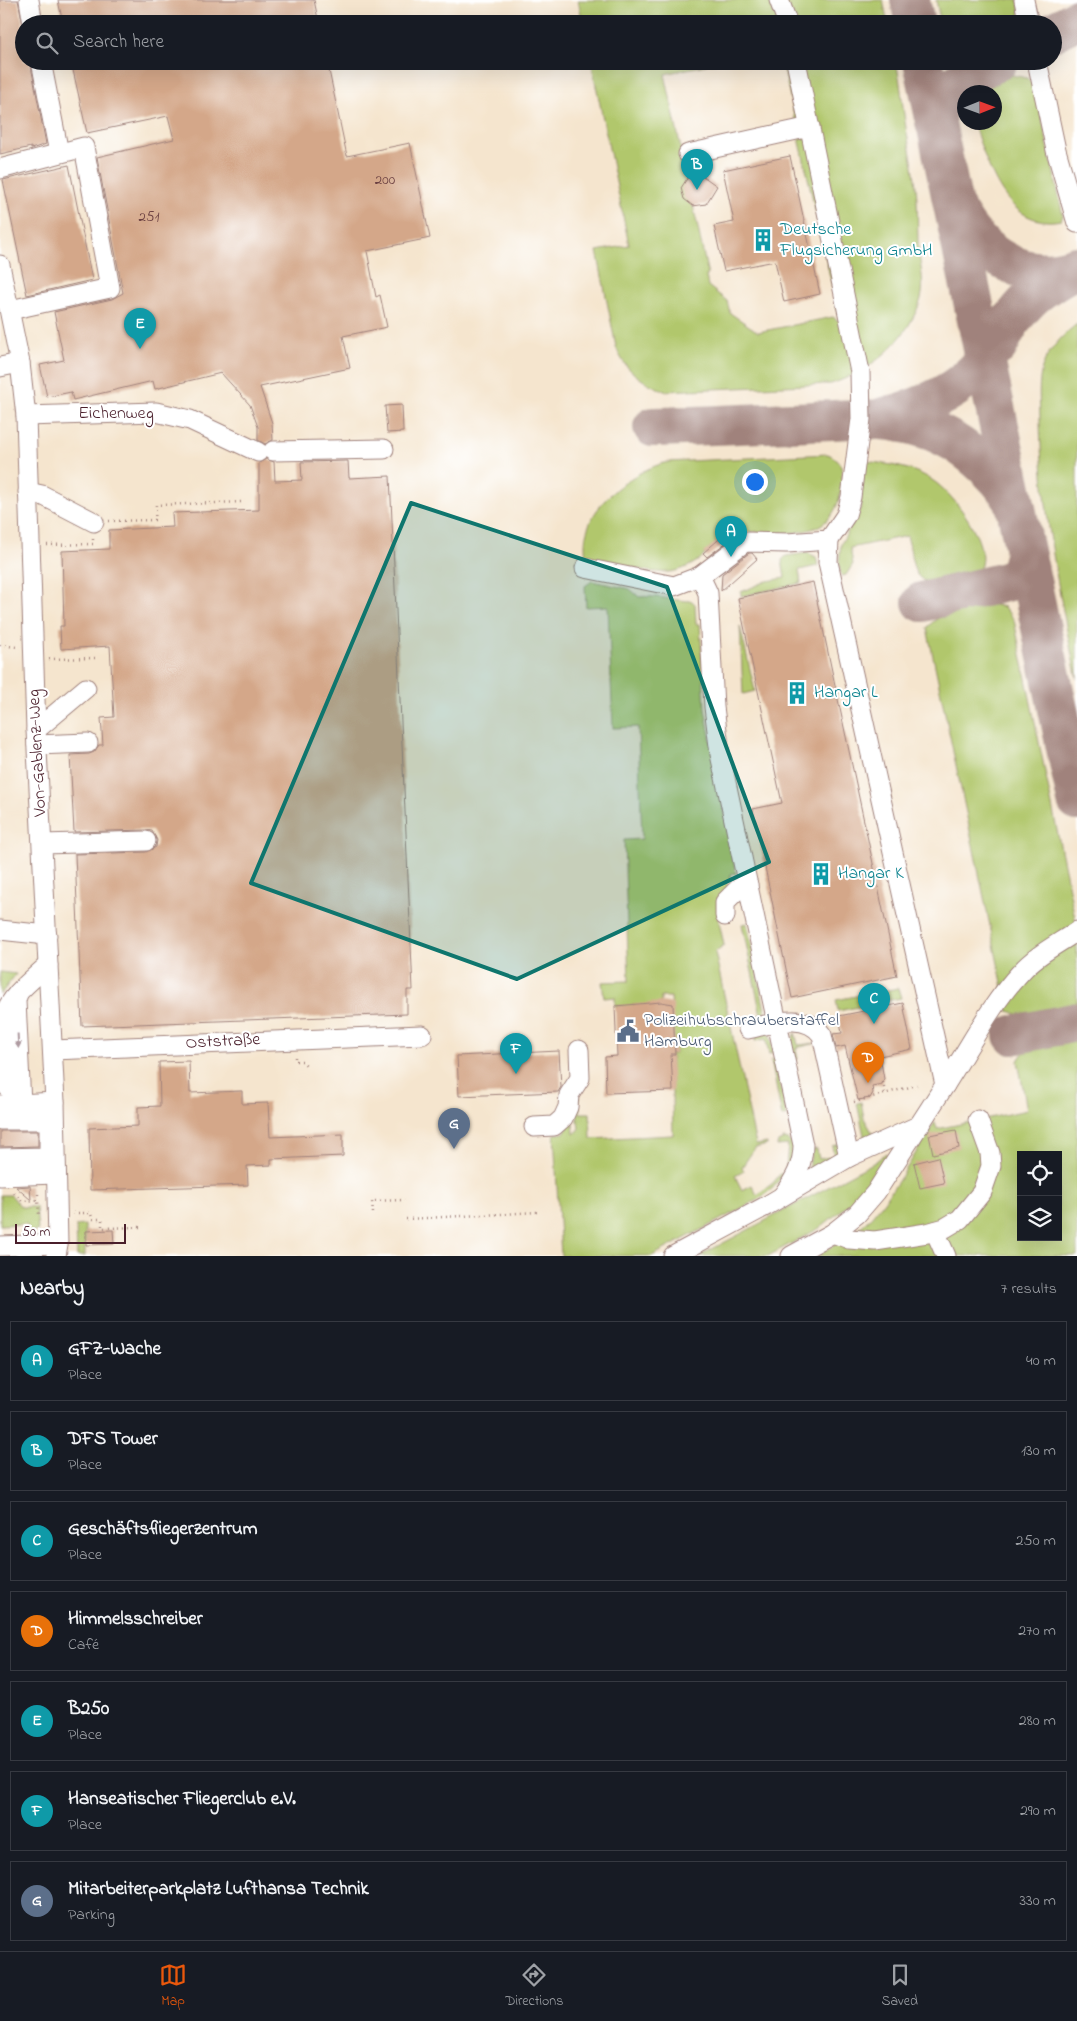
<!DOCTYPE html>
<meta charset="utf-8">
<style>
:root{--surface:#171b24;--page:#20242c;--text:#f1f3f6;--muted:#9ea1a6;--line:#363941;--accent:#ea580c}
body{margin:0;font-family:"Indie Flower",sans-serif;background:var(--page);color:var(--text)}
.controls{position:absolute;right:15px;bottom:15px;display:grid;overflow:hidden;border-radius:0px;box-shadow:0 5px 20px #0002}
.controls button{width:45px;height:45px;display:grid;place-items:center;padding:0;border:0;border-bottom:1px solid var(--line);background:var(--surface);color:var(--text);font:25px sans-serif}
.compass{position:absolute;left:957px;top:85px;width:45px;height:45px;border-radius:50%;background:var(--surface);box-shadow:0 5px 20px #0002;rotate:89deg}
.scale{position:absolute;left:15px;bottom:12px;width:111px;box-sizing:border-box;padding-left:5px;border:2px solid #4a1f2b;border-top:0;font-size:14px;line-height:18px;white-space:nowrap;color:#4a1f2b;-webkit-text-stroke:4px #fff;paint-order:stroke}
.you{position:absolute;left:754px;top:481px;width:18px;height:18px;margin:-12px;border:4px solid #fff;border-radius:50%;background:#1a73e8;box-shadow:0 0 0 8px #1a73e833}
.badge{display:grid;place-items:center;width:32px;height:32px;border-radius:50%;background:var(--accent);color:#fff;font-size:16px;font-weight:700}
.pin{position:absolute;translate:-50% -41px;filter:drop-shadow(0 1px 2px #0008)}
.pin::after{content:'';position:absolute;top:26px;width:18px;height:15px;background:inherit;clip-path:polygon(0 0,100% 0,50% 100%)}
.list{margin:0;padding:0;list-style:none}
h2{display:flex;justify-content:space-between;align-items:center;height:65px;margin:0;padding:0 20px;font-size:21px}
h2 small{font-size:16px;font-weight:400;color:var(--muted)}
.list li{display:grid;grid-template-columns:32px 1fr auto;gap:15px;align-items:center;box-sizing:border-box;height:80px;margin:0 10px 10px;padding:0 10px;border:1px solid var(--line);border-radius:0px}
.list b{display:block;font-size:19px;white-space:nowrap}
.list p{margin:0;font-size:16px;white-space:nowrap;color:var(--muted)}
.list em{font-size:16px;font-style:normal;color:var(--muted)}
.icon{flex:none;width:28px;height:28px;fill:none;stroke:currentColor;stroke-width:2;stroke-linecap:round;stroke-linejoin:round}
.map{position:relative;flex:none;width:1077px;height:1256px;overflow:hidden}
.search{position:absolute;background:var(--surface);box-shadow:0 5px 20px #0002;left:15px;right:15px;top:15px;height:55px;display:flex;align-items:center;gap:12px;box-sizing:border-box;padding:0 18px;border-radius:28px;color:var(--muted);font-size:19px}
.sheet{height:695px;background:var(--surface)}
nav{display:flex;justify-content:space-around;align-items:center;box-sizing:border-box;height:70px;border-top:1px solid var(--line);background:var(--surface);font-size:14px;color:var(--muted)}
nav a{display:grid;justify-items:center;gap:2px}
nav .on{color:var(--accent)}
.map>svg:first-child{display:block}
</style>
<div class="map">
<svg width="1077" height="1256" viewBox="0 0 1077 1256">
<rect width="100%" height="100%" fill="#fff"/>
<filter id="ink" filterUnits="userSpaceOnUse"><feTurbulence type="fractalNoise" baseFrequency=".02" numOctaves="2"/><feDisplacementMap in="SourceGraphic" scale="10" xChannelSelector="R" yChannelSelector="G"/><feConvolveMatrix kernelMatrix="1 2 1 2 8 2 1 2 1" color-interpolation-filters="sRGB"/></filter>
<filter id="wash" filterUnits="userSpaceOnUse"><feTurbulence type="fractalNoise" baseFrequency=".0096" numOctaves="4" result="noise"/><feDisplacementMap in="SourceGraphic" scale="20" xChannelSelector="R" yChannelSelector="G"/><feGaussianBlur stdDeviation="1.12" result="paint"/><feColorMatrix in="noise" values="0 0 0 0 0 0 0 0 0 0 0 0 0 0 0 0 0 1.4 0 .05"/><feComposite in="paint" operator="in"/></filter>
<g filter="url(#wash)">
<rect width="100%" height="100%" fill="#f5e5ce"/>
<g fill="#b1c76c" stroke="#7e734c" fill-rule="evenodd">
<path d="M578 0H883L888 24H583Z"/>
<path d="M936 0H1018L1020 12 1018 24H941Z"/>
<path d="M591 61H723L665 74 708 275 706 276 708 286 727 301 730 313 758 332 833 317 840 322 782 61H896C901 83 902 104 906 128 910 151 916 176 917 200 918 217 917 235 919 253 921 271 926 287 919 305 903 345 870 371 831 384L665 391C642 382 625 371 616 347L597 251 629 245Z"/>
<path d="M1012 75 1027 78 1035 86 1063 216 1061 220C1005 231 987 162 973 123L994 122V92H974Z"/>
<path d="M1077 324V679C1059 594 1042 508 1040 422 1040 404 1037 382 1043 365 1048 350 1065 333 1077 324Z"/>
<path d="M828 454C839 459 843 466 842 479 839 531 809 535 763 532 754 532 745 530 737 537L731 529 704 553 705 555C675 581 652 572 616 564 607 562 593 562 586 556 577 511 630 471 668 462Z"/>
<path d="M865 461C887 464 913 467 932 480 953 493 993 545 979 570L973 574C956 578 925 593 915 571 911 561 911 547 907 536L850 548 853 564 846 575 841 576 839 563 841 544 860 509Z"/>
<path d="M808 553 816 557 818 566 799 570 801 583 741 596V592L767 581 785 578 782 560 786 556Z"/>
<path d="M592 581 630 589 639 597C657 595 674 601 692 601L695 604 696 624H700L705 709 736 874 732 873 727 883 728 888 718 917 724 945 715 952 756 1145 767 1143V1145L755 1148 742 1167 744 1171 735 1176 742 1190 752 1185 757 1195 773 1183 781 1173 783 1175 773 1188 759 1199 652 1256H561L554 1134 564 1133 573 1115 574 1134 579 1130 576 1103 579 1096 580 1113H590L591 1139 673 1135 671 1054H675L671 997H661V1004L615 1006V997L604 998 602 982 629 981 624 840 642 839 638 727 613 728 608 606 586 607 585 586Z"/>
<path d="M989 604 1004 607 1014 620 1077 928V1010L1032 1019 1008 1011 927 628C941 610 968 609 989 604Z"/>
<path d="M740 626 755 691 743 694Z"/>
<path d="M747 923 766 1015 762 1020 742 924Z"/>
<path d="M0 972 16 974 0 995Z"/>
<path d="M898 988 901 998 880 1002 878 992Z"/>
<path d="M861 995 863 1006 838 1011 836 1000Z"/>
<path d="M768 1033 770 1036 774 1053 769 1054 766 1039 755 1041 756 1035Z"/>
<path d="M795 1033 798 1045 817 1043 796 1048 798 1059 794 1060 791 1043Z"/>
<path d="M1077 1035V1256H815C835 1245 857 1233 872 1216 897 1188 915 1153 935 1122L937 1129 1027 1110 1018 1061C1028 1040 1057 1040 1077 1035ZM1021 1155H1058V1237H1021Z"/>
<path d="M775 1059 787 1116 782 1117 771 1060Z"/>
<path d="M861 1102 864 1118 873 1134 865 1140 857 1103Z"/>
<path d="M784 1139 788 1140C798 1148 794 1158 790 1169L786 1167 788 1145 777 1146 778 1142Z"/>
<path d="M841 1144V1152L811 1170 809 1166 812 1150 817 1149 819 1159 834 1156 832 1146Z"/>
<path d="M886 1153 887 1155 866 1186 852 1202 818 1229 768 1256H699L875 1162Z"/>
<path d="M0 1195H11L21 1207H36L38 1231 28 1232 27 1224 0 1225Z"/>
<path d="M85 1225V1256H77L76 1226Z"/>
</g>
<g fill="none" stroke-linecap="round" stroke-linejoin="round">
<g stroke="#a0827c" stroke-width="40">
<path d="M910 0 915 24"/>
<path d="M1053 32 1077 19"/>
<path d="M923 61 1077 801"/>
<path d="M935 122C934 87 972 75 998 61"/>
<path d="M956 210C979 254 1025 285 1076 266"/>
<path d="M998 346C1016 305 1038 289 1077 268"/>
<path d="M881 418C919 409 960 392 984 361 994 349 1001 335 1009 322"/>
<path d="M653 427C699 426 745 424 790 422 860 419 922 409 978 460 991 471 1004 484 1013 500"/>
<path d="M922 602 1009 581 1020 571 1025 552"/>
<path d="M1013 1035 1077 1022"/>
</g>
</g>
<g id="blocks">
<g fill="#d4a789">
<path d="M0 0H18L24 30V61H30L46 144 31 149V147L0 154Z"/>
<path d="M58 0H314L319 24H63Z"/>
<path d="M71 61H327L347 156 410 143 430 238 367 251 376 297 380 295 387 327 343 336 350 368 260 387 272 423 273 440 265 444 258 440V427L250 405 221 373 155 389 153 381 73 400 71 392 47 397 40 365 64 360 54 312 112 299 123 293 97 157 174 139 168 116 87 133Z"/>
<path d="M790 156 820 294 784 302 775 261 724 271 714 226 734 222 723 170Z"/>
<path d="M69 165 92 280 27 295 3 180Z"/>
<path d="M700 174 717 186 706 204 693 206 684 199 681 188 688 177Z"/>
<path d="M402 405 403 432 387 433 385 406Z"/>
<path d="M266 459 274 462 275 481 302 480 301 462 348 461 349 478 390 476 413 990H407V1014L82 1026 75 854 146 852 156 847 157 840 152 831 146 830 74 832 70 755 89 754 94 752 99 745H103L101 718 114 717 110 646 61 649 60 626H64L62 551 109 549V530L173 527 172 513 259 510V463Z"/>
<path d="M731 529 736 535 707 557 703 553Z"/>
<path d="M749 553H752L757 559 721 591 722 574Z"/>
<path d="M813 582 897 976 792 998 753 809 782 803 738 598Z"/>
<path d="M661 1002 673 1004 675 1054H671L673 1091 606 1093 605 1057 617 1056 615 1006Z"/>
<path d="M903 1003 912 1049 880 1056 884 1079 882 1084 872 1086 873 1093 870 1098 858 1100 845 1046 836 1048 833 1034 842 1033 839 1016Z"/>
<path d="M559 1051 561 1087 558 1092 459 1096 457 1056Z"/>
<path d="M189 1061 190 1093 242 1091V1104L268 1103 270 1137 343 1134V1156L271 1159V1165L247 1166 248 1185 90 1190 89 1128 138 1126V1107L160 1106 159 1062Z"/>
<path d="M956 1130 959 1148 933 1154 929 1135Z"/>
<path d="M0 1131H38V1146L0 1147Z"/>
<path d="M938 1157 944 1183 920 1188 914 1163Z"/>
<path d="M30 1186 31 1200 16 1187Z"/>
<path d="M113 1230 114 1244 86 1245V1231Z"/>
</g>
</g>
</g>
<g filter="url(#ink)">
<use href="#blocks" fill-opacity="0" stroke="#a0827c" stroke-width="1"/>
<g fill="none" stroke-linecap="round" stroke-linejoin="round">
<defs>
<g id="minor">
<path d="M29 0 33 24"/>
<path d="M779 0 788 24"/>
<path d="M1024 0 1029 24"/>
<path d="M41 61 59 153"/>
<path d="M1037 61 1056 150 1077 223"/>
<path d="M688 154 810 127"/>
<path d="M0 169 84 147 110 288 10 310"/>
<path d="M0 265 20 363 26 416 36 730 55 1102 58 1244 56 1256"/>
<path d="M0 367 20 363"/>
<path d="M26 416 156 412 190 420 258 452"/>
<path d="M273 451 384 449"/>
<path d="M28 492 42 495 94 522"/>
<path d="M585 568 674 586 700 576 745 542 787 543 829 540 846 515 851 497 861 419 860 372 796 61"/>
<path d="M700 576 708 593 714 707 720 754 803 1145C803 1165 795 1179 783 1195"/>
<path d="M36 730 86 688"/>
<path d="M37 745 88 743"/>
<path d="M43 844 146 841"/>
<path d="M725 916V902L739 888 748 884"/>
<path d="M0 930 47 935"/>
<path d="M18 993 16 1001 21 1104"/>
<path d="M748 1029C772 1024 805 1011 822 1035L849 1157"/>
<path d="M53 1050 422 1035"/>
<path d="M945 1085C969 1048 990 1005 1021 972 1036 955 1058 944 1077 931"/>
<path d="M21 1104 7 1086 4 1076V1015C12 994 32 980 48 965"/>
<path d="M0 1105 55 1102"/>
<path d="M0 1120H46L49 1123V1151L45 1157 0 1158"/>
<path d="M534 1127 554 1126 563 1118 568 1107 569 1095 580 1078 579 1050"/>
<path d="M0 1176 56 1174"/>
<path d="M935 1231 946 1256"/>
<path d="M833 1233 849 1239 875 1241 927 1233 945 1228 960 1219 982 1192 991 1166 990 1153 978 1120"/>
<path d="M0 1246 58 1244"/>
<path d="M673 1256 766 1206 849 1157 920 1125"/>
<path d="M791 1256 833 1233 857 1214 876 1192 945 1085 828 562 829 540"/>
</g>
</defs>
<use href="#minor" stroke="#a0827c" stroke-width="21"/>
<g stroke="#a0827c" stroke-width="2.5" stroke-dasharray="1 4" stroke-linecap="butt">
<path d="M109 521 155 520 156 505 243 502"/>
<path d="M47 545 93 544V539"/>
<path d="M0 645 17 647"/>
<path d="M49 659 95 658"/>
<path d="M295 1057V1061H302L306 1065"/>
<path d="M883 1082 885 1093"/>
<path d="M854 1102 917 1085"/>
<path d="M14 1193 22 1201 38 1200 39 1216"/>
<path d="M38 1200V1193H41"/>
<path d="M73 1213H91L92 1219H102V1228L142 1227"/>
<path d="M373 1213 372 1201 405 1200"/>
<path d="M406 1219 538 1212"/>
</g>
<use href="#minor" stroke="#fff" stroke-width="19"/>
</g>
<defs><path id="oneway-solid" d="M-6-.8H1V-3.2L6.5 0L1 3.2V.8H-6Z" transform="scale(1.25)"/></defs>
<use fill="#ae9aa0" href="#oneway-solid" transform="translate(18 1041) rotate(87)"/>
</g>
<path fill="#0f766e" fill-opacity="0.2" stroke="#0f766e" stroke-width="4" stroke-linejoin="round" d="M411 503 667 587 769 862 517 979 251 883Z"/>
<defs>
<symbol id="building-bare" viewBox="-9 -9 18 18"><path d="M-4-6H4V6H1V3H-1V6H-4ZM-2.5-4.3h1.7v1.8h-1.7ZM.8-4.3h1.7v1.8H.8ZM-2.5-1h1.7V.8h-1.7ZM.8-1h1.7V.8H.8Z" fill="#0f9aa8" stroke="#fff" stroke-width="2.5" paint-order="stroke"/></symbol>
<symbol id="civic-bare" viewBox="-9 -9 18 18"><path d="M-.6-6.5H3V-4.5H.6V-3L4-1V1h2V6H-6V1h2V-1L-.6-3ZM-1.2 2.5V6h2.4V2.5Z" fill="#5c6f8a" stroke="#fff" stroke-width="2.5" paint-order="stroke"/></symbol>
</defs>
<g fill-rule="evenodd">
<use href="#building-bare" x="747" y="224" width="32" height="32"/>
<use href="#building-bare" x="781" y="677" width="32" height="32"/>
<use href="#building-bare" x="805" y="858" width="32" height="32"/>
<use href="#civic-bare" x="612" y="1015" width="32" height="32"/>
</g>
<g text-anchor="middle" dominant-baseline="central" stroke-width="4" stroke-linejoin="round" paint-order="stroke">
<g font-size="15" fill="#6c4142">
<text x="385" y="180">200</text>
<text x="149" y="217">251</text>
</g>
<g font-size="18" fill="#0d838f" stroke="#fff" text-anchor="start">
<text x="780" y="230">Deutsche<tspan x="780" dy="21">Flugsicherung GmbH</tspan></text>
<text x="814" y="693">Hangar L</text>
<text x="838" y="874">Hangar K</text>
</g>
<g font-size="18" fill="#4a1f2b" stroke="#fff">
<text x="116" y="414">Eichenweg</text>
<text transform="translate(38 753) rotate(-93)">Von-Gablenz-Weg</text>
<text transform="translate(223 1042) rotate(-3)">Oststraße</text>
</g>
<g font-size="18" fill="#4e5e75" stroke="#fff" text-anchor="start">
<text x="644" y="1021">Polizeihubschrauberstaffel<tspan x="644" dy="21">Hamburg</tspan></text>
</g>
</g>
</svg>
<div class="controls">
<button><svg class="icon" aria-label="locate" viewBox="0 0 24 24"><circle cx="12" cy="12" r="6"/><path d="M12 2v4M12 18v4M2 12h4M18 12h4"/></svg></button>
<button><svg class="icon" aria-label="layers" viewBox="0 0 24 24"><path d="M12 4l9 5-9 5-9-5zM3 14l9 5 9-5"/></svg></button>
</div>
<svg class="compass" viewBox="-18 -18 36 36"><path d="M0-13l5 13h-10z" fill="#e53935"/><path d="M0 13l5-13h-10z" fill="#9ea1a6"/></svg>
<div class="scale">50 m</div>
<div class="you"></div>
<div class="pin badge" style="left:731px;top:557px;background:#0f9aa8">A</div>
<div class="pin badge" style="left:697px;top:190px;background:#0f9aa8">B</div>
<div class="pin badge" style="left:874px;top:1024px;background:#0f9aa8">C</div>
<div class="pin badge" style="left:868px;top:1083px;background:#e8710a">D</div>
<div class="pin badge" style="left:140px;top:349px;background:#0f9aa8">E</div>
<div class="pin badge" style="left:516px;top:1074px;background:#0f9aa8">F</div>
<div class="pin badge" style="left:454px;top:1149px;background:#5c6f8a">G</div>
<div class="search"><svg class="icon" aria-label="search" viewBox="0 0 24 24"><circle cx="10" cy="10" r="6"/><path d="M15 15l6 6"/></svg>Search here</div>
</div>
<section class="sheet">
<h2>Nearby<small>7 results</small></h2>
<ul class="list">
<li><span class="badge" style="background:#0f9aa8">A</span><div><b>GFZ-Wache</b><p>Place</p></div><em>40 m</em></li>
<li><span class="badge" style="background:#0f9aa8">B</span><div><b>DFS Tower</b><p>Place</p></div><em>130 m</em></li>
<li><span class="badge" style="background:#0f9aa8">C</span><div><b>Geschäftsfliegerzentrum</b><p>Place</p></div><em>250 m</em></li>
<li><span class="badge" style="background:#e8710a">D</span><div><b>Himmelsschreiber</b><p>Café</p></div><em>270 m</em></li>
<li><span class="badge" style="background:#0f9aa8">E</span><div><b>B250</b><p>Place</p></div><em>280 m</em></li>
<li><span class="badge" style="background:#0f9aa8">F</span><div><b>Hanseatischer Fliegerclub e.V.</b><p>Place</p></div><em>290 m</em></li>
<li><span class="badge" style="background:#5c6f8a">G</span><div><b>Mitarbeiterparkplatz Lufthansa Technik</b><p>Parking</p></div><em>330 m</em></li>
</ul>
</section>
<nav>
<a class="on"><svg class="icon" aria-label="map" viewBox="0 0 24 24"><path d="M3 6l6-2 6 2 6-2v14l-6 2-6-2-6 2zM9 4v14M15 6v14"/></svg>Map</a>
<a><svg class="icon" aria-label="directions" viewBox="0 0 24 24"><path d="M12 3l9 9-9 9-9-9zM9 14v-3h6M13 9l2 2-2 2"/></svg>Directions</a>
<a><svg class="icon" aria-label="saved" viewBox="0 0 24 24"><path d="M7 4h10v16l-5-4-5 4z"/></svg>Saved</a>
</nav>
